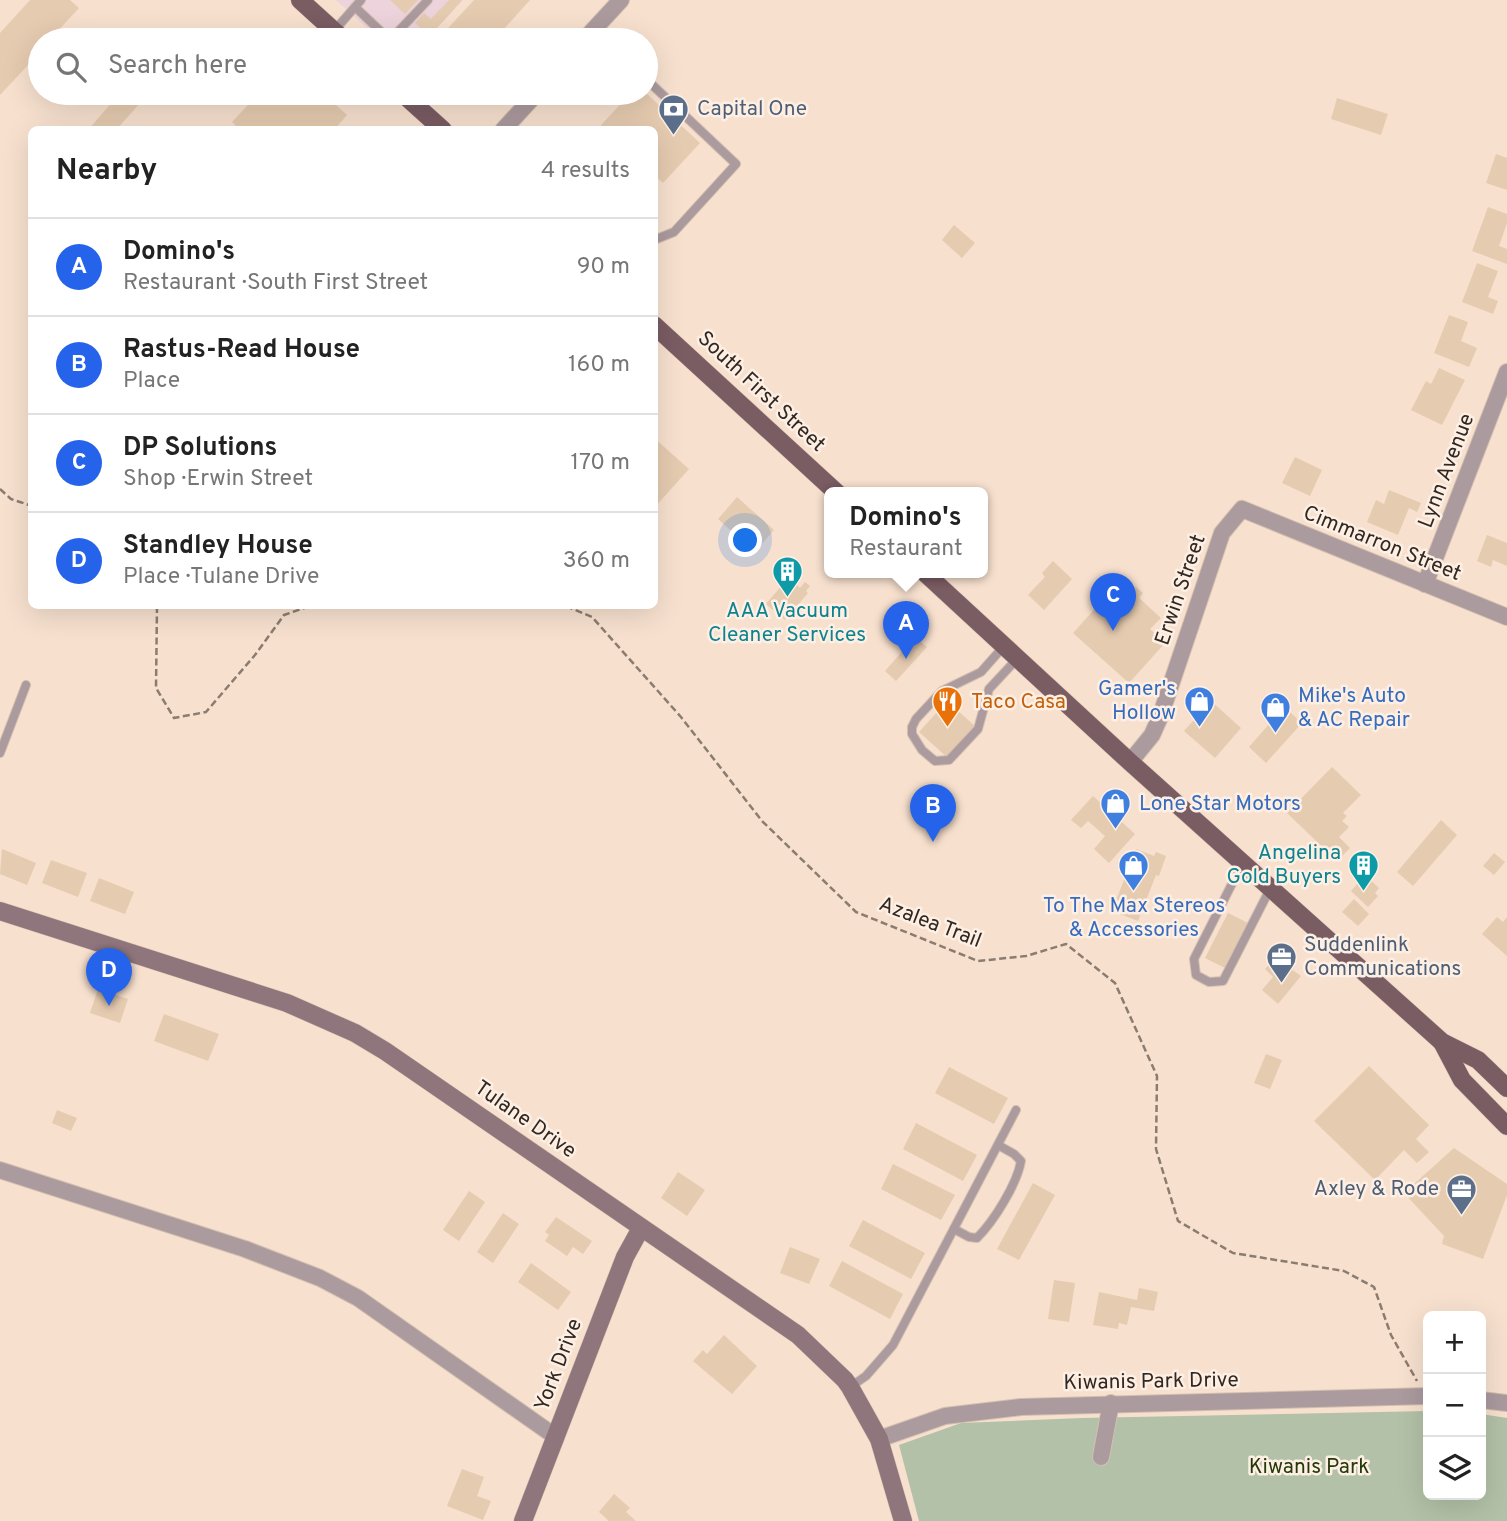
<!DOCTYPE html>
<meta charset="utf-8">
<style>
:root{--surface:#fff;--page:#f2f2f2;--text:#222;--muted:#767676;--line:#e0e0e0;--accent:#2563eb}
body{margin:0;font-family:Overpass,sans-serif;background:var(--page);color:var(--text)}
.controls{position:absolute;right:21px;bottom:21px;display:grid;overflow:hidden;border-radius:10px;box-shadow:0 7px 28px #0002}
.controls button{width:63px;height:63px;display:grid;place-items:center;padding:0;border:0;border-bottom:2px solid var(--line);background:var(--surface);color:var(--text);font:35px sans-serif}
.you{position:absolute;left:746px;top:541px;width:24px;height:24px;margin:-18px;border:5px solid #fff;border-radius:50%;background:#1a73e8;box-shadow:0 0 0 10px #1a73e833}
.badge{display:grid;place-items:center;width:46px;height:46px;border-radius:50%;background:var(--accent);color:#fff;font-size:23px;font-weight:700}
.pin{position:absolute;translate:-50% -58px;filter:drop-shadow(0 2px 4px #0008)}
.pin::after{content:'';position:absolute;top:37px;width:24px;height:21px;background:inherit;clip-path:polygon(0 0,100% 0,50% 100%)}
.popup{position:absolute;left:824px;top:487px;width:164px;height:91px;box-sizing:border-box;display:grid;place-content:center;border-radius:10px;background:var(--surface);filter:drop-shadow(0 2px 5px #0005);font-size:23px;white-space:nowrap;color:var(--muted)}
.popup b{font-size:26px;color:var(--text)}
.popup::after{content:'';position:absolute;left:50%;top:100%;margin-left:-14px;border:14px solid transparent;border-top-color:var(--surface)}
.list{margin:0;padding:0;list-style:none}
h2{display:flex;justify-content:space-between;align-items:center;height:91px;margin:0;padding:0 28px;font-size:30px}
h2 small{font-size:23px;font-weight:400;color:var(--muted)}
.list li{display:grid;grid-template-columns:46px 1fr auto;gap:21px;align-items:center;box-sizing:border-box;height:98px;padding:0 28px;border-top:2px solid var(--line)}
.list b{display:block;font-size:26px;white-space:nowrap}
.list p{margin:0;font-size:23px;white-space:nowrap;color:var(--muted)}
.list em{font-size:23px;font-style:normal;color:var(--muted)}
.icon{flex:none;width:38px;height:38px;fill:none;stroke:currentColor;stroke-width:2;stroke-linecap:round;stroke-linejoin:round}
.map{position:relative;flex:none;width:1507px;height:1521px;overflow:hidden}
.search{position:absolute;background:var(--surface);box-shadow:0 7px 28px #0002;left:28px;top:28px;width:630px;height:77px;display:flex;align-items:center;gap:18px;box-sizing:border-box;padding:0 24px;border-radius:38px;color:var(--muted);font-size:26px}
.panel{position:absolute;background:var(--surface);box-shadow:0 7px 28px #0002;left:28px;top:126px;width:630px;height:483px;border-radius:10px}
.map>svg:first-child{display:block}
</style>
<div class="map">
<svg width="1507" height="1521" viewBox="0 0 1507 1521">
<rect width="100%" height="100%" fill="#f7e0ce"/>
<path fill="#edd3dc" d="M336 0H463L426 40H380Z"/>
<path fill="#b2c1a7" d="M1428 1411V1495H1481V1414L1507 1418V1521H919L899 1445 961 1423 1082 1418Z"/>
<g fill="#e5cbb0">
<path d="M30 0H70L79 8 52 37 56 40H40V76L28 65 0 95V33Z"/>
<path d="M390 0H418L405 14Z"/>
<path d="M449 0H462L430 36 415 23 424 13 431 19Z"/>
<path d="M474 0H530L494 40H437Z"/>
<path d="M120 93H149L116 130H88Z"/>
<path d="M259 93H323L347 115 334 130H240L232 122Z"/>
<path d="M631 93H646L700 143 663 183 654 175V130H605L601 125Z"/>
<path d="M1337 98 1388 114 1381 135 1331 119Z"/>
<path d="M1496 154 1507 158V190L1486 183Z"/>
<path d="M1488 207 1507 214V223L1499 246 1507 249V264L1472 251Z"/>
<path d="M954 225 975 243 962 258 942 240Z"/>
<path d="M1477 263 1498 271 1488 297 1498 301 1493 314 1462 302Z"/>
<path d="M1449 315 1468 322 1461 341 1477 348 1469 367 1434 353Z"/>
<path d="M1439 368 1465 380 1442 425 1411 410 1426 381 1431 384Z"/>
<path d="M654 438 689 469 654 508Z"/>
<path d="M1295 457 1322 470 1310 496 1282 483Z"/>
<path d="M1389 490 1421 503 1417 512 1409 508 1398 535 1367 522 1376 500 1384 504Z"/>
<path d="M737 497 774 530 755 552 718 519Z"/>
<path d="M1487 535 1507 543V566L1493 560 1491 567 1477 561Z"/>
<path d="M1053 561 1072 579 1044 610 1028 595 1045 577 1042 573Z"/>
<path d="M794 574 798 577 794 582 800 588 805 582 810 586 806 591 808 593 785 620 766 604 788 578 790 579Z"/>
<path d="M1120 581 1133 592 1136 587 1143 593 1139 598 1161 618 1150 629 1165 643 1129 683 1073 633Z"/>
<path d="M915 637 927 647 896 681 885 671Z"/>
<path d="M947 701 976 727 948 758 919 732Z"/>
<path d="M1211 701 1241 728 1215 758 1184 731Z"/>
<path d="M1284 707 1302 723 1266 763 1249 747Z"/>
<path d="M1332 767 1361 795 1343 813 1347 816 1342 821 1349 827 1339 837 1350 848 1337 861 1287 813Z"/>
<path d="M1093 796 1135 834 1109 863 1094 849 1105 836 1088 821 1081 828 1071 820Z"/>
<path d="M1441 820 1457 835 1413 886 1397 872Z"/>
<path d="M2 849 36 863 27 885 0 874Z"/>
<path d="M1136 849 1154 856 1156 852 1166 856 1159 876 1156 875 1138 921 1112 911Z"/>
<path d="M1494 853 1505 862 1494 875 1483 866Z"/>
<path d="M51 860 87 873 78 897 42 883Z"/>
<path d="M1365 875 1379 888 1375 893 1378 896 1368 907 1351 891Z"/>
<path d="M99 878 134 892 125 914 90 901Z"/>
<path d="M1354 899 1369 914 1358 926 1342 912Z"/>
<path d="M1228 913 1248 923 1235 947 1239 949 1235 956 1231 954 1225 968 1205 958Z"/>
<path d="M1497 917 1503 922 1507 917V956L1482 934Z"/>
<path d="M1275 958 1301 976 1278 1004 1262 990 1273 977 1265 969Z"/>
<path d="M98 989 128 999 120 1023 90 1013Z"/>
<path d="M164 1014 219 1034 208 1061 154 1041Z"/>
<path d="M1266 1054 1282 1060 1270 1089 1254 1083Z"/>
<path d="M1369 1066 1429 1125 1416 1139 1429 1152 1417 1163 1404 1150 1375 1180 1314 1121Z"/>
<path d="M949 1067 1008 1098 994 1124 935 1093Z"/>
<path d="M57 1110 77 1118 71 1131 52 1123Z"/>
<path d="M916 1123 977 1155 963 1181 903 1149Z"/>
<path d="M1454 1148 1507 1184V1195L1483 1259 1442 1244 1444 1236 1404 1193Z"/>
<path d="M893 1164 955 1195 941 1220 881 1189Z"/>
<path d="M678 1172 705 1190 687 1216 661 1198Z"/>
<path d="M1033 1183 1055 1195 1019 1260 997 1249Z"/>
<path d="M469 1191 485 1202 459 1241 443 1230Z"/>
<path d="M503 1213 519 1224 493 1263 477 1252Z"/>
<path d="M556 1217 592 1241 583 1254 573 1247 567 1256 545 1241 549 1235 545 1232Z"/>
<path d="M863 1220 925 1253 911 1279 849 1246Z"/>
<path d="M790 1247 820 1259 809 1284 780 1273Z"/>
<path d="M842 1261 903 1294 890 1319 829 1286Z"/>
<path d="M531 1263 571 1292 558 1310 518 1282Z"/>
<path d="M1054 1280 1075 1283 1069 1322 1048 1319Z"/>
<path d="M1139 1288 1158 1292 1154 1311 1131 1307 1127 1325 1119 1323 1118 1329 1093 1325 1099 1292 1137 1300Z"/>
<path d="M724 1335 757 1366 732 1394 693 1361 703 1350 707 1354Z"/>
<path d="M462 1469 484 1477 477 1496 491 1501 483 1520 447 1506Z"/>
<path d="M614 1494 630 1508 626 1512 636 1521H609L599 1512Z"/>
</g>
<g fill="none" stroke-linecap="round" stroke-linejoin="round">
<defs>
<g id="lane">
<path d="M355 7 390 40"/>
<path d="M594 30 605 40"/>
<path d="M334 31 361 0"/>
<path d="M390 40 428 0"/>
<path d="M646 79 736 164 674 232 654 240"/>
<path d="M1004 646 981 672 942 691 916 719 912 727V734L922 750 935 761 949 760 978 729 989 689 1017 659"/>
<path d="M0 753 26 685"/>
<path d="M1243 862 1194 959 1196 975 1209 982 1223 981 1270 889"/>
<path d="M954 1229 969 1237 977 1238C994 1221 1017 1184 1021 1161L1014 1154 998 1145"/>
<path d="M850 1387 866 1376 893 1345 1016 1110"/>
</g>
<g id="street">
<path d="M584 40 621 0"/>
<path d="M503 130 537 93"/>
<path d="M1425 584 1507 372"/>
<path d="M1130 762 1152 735 1160 717 1222 533 1242 509 1507 617"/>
<path d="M0 1170 245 1249 320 1278 358 1298 556 1437"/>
<path d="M1481 1400 1507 1403"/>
<path d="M879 1439 945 1416 1021 1407 1428 1396"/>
<path d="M1101 1457 1111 1403"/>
</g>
<g id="secondary">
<path d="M0 911 287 1003 355 1033 385 1051 798 1335 845 1380 850 1387 879 1439 903 1521"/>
<path d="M523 1521 625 1257 641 1228"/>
</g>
<g id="primary">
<path d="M300 0 344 40"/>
<path d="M402 93 443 130"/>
<path d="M654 325 837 493"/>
<path d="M925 573 1130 762 1442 1042 1478 1060 1507 1088"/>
<path d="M1442 1042 1462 1080 1507 1126"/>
</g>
</defs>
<use href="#lane" stroke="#d3bfaf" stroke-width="10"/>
<use href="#street" stroke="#d3bfaf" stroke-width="18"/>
<use href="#secondary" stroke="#d3bfaf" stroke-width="19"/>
<use href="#primary" stroke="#d3bfaf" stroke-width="19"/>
<g stroke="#8b7c70" stroke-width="2.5" stroke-dasharray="7 3.5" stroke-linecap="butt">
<path d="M0 489 11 499 32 506"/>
<path d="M157 606 156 688 174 718 206 712 255 655 284 615 310 606"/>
<path d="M566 606 592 617 681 717 762 821 856 912 978 961 1026 956 1066 944 1115 983 1157 1076 1156 1149 1178 1221 1233 1253 1344 1271 1374 1287 1391 1335 1417 1381"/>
</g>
<use href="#lane" stroke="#ab9a9e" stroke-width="8"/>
<use href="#street" stroke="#ab9a9e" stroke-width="16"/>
<use href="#secondary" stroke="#8f767c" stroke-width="18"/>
<use href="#primary" stroke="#7a5c63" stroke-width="18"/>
</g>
<defs>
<symbol id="bank-pin" viewBox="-11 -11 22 30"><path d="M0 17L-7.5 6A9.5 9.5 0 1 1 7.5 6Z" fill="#5c6f8a" stroke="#fdefe4"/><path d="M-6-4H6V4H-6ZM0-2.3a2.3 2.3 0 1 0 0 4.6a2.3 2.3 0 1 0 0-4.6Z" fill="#fff"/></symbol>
<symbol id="building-pin" viewBox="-11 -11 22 30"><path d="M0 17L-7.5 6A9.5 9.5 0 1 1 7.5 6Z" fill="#0f9aa8" stroke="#fdefe4"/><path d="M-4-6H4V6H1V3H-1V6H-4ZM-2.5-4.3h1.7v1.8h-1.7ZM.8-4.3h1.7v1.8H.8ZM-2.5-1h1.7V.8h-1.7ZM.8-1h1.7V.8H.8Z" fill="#fff"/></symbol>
<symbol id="shop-pin" viewBox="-11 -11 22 30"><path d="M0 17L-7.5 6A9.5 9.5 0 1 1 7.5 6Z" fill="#3f7fe0" stroke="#fdefe4"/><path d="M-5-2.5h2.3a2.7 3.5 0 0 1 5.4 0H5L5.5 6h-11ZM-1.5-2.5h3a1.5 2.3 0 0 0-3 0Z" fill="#fff"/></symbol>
<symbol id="restaurant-pin" viewBox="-11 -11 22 30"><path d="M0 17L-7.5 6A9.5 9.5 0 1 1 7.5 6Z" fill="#e8710a" stroke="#fdefe4"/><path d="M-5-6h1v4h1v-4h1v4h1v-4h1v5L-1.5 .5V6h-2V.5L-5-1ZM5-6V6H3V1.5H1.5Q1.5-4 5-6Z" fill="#fff"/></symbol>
<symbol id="office-pin" viewBox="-11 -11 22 30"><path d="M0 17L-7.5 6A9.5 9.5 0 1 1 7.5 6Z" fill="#5c6f8a" stroke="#fdefe4"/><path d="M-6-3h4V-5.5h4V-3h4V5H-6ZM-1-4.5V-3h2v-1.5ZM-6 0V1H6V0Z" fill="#fff"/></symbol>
</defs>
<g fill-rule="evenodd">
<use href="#bank-pin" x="656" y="92" width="35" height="47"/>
<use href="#building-pin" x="770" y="554" width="35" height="47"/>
<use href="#shop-pin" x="1182" y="684" width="35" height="47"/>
<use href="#restaurant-pin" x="930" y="684" width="35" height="47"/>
<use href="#shop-pin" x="1258" y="690" width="35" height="47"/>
<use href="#shop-pin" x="1098" y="786" width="35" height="47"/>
<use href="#building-pin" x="1346" y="848" width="35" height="47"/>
<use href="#shop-pin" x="1116" y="848" width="35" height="47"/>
<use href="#office-pin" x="1264" y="940" width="35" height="47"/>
<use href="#office-pin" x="1444" y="1172" width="35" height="47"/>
</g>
<g text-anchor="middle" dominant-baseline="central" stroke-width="5" stroke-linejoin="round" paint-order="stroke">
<g font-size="21" fill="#4e5e75" stroke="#fdefe4" text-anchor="start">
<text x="697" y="109">Capital One</text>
<text x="1304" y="945">Suddenlink<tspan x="1304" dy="24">Communications</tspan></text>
<text x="1439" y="1189" text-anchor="end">Axley &amp; Rode</text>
</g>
<g font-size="21" fill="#312821" stroke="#fdefe4">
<text transform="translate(761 392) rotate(43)">South First Street</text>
<text transform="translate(1447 471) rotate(-69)">Lynn Avenue</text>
<text transform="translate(1382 544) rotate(22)">Cimmarron Street</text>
<text transform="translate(1181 590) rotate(-71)">Erwin Street</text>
<text transform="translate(930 923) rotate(21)">Azalea Trail</text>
<text transform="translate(525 1120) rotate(35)">Tulane Drive</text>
<text transform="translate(559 1365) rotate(-69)">York Drive</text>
<text transform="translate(1151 1382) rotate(-1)">Kiwanis Park Drive</text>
</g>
<g font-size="21" fill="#0d838f" stroke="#fdefe4">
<text x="787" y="611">AAA Vacuum<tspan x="787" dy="24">Cleaner Services</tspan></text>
<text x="1341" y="853" text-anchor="end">Angelina<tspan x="1341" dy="24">Gold Buyers</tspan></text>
</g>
<g font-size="21" fill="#366cbe" stroke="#fdefe4" text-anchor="start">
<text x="1176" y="689" text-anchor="end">Gamer's<tspan x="1176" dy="24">Hollow</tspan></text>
<text x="1298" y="696">Mike's Auto<tspan x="1298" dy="24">&amp; AC Repair</tspan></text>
<text x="1139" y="804">Lone Star Motors</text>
<text x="1134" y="906" text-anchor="middle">To The Max Stereos<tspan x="1134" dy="24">&amp; Accessories</tspan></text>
</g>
<g font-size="21" fill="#c56008" stroke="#fdefe4" text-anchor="start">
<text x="971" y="702">Taco Casa</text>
</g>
<g font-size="21" fill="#233909" stroke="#fdefe4">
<text x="1309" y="1467">Kiwanis Park</text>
</g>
</g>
</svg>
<div class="controls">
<button>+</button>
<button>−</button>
<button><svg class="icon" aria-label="layers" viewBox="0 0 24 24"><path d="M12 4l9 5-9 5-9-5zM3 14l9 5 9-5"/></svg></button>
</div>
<div class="you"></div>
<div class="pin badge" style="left:906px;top:659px">A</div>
<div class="popup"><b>Domino's</b>Restaurant</div>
<div class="pin badge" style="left:933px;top:842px">B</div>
<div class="pin badge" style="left:1113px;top:631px">C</div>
<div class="pin badge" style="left:109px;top:1006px">D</div>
<div class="search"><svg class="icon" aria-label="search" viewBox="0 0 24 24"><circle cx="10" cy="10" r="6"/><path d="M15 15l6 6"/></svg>Search here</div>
<section class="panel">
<h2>Nearby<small>4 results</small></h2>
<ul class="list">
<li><span class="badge">A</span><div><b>Domino's</b><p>Restaurant · South First Street</p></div><em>90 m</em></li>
<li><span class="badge">B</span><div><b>Rastus-Read House</b><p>Place</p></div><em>160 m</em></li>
<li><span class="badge">C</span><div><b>DP Solutions</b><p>Shop · Erwin Street</p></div><em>170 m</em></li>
<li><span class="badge">D</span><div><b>Standley House</b><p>Place · Tulane Drive</p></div><em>360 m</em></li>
</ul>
</section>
</div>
